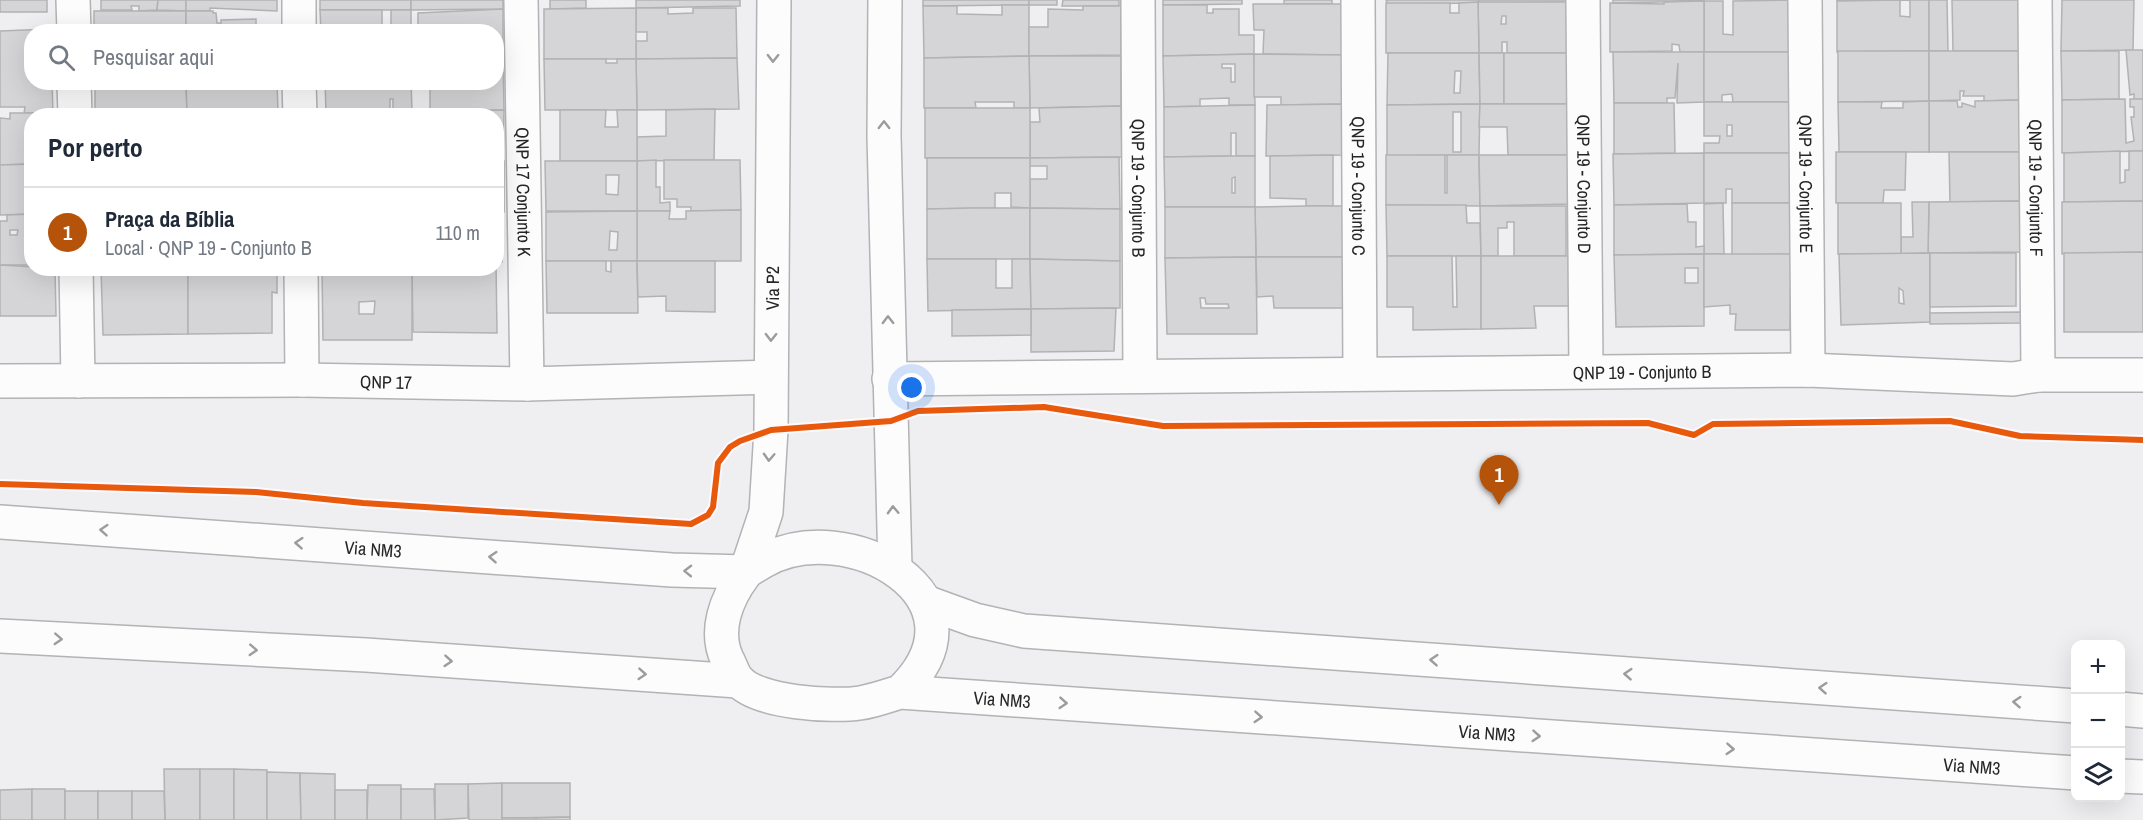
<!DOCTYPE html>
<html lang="pt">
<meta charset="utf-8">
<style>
:root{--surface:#fff;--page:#f2f2f3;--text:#1f2937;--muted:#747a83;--line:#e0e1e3;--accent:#b45309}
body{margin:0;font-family:"Archivo Narrow",sans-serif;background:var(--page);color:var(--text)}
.controls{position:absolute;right:18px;bottom:18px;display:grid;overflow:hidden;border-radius:12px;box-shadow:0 6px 24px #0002}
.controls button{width:54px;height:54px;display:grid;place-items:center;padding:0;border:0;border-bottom:2px solid var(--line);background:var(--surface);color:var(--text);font:30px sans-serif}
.you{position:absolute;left:912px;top:388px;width:21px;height:21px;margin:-15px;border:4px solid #fff;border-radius:50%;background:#1a73e8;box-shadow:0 0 0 9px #1a73e833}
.badge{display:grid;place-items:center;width:39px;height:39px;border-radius:50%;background:var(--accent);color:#fff;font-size:20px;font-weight:700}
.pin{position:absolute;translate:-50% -50px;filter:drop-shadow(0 2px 3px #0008)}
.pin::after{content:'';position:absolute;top:32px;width:21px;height:18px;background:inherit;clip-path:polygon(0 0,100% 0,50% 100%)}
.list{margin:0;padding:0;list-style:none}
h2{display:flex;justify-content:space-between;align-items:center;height:78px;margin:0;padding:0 24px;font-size:26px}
h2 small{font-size:20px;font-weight:400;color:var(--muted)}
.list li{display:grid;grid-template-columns:39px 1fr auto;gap:18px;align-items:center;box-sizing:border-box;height:90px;padding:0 24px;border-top:2px solid var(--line)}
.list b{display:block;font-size:22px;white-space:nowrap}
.list p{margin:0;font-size:20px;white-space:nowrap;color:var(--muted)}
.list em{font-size:20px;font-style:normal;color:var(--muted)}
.icon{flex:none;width:33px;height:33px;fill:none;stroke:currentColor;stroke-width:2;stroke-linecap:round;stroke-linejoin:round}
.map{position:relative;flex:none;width:2143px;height:820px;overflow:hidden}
.search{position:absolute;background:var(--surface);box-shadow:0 6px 24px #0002;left:24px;top:24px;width:480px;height:66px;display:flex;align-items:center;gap:15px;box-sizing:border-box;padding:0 21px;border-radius:24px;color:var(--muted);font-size:22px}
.panel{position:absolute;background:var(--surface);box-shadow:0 6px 24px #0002;left:24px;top:108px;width:480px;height:168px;border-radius:24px}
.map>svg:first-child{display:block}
</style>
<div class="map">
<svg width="2143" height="820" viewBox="0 0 2143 820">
<rect width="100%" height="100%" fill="#efeef0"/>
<g fill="#d5d5d7" stroke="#b2b2b4" stroke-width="1.5" fill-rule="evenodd">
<rect x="0" y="0" width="47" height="12"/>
<path d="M101 0H158L157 10 139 11V6H131L132 10H101Z"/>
<path d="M158 0H186V11L157 10Z"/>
<path d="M186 0H277V11L210 8V11H186Z"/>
<rect x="320" y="0" width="91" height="10"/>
<path d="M411 0H503V9L411 10Z"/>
<path d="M550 0H586V8L550 9Z"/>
<path d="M636 0H740V6L636 8Z"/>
<path d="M923 0H1029V5L926 6H923Z"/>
<rect x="1029" y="0" width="28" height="5"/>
<path d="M1063 0H1119V6H1062Z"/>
<path d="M1163 0H1242V4L1163 5Z"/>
<rect x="1284" y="0" width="48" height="4"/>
<path d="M1386 0H1479V3L1388 4Z"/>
<path d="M1479 0H1571V2L1479 3Z"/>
<path d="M1613 0H1704V1L1613 3Z"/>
<path d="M1794 0V52H1704V1H1723V34L1733 35V1Z"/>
<path d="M1837 0H1929L1837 1Z"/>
<path d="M1900 0V16L1910 17V0H1929V51L1837 52V1Z"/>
<path d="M1929 0H1947L1948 51H1929Z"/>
<path d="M1952 0H2019V51H1953Z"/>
<path d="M2062 0H2134L2133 50 2061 51Z"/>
<path d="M1704 1V52H1680L1679 45 1672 44V51L1610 52V3L1664 4V2Z"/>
<path d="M1478 2H1571L1570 53H1507V42H1502V53H1479ZM1502 16H1506V24H1501Z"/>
<path d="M1478 2 1479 53H1386V3H1450V13H1459V3Z"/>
<path d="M1253 4H1345V55L1263 54 1264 30H1254Z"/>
<path d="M1002 5H1029V56L924 58 923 6H957V14L1002 15Z"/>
<path d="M1163 5H1207V13H1213V9H1239V35H1254V54L1163 56Z"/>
<path d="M1083 6H1121V55L1029 56V27H1048V9L1083 10Z"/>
<path d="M636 8H668V14L693 13V8H736L737 58 636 59V41H647V32H636Z"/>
<path d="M636 8V59H544V9Z"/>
<path d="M503 9V60H496V32H418V13Z"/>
<path d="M320 10H382V26H391V10H411V32H321Z"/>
<rect x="94" y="11" width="92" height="21"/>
<path d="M186 11H213V13H216L217 23H221V20L256 19V31L263 32H186Z"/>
<path d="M51 29V32H32V82H52L53 113H24L25 107H0V31Z"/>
<path d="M2126 50H2143V99L2134 100V94L2130 95Z"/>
<path d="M1838 51H1929V101L1838 102Z"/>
<path d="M1929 51H2019L2020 100 1984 101V96H1963L1964 91H1960V100L1929 101Z"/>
<path d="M2061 51H2119V99L2062 100Z"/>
<path d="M1613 52H1704V102L1677 103 1678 63 1675 98H1667V103H1614Z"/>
<path d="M1704 52H1793V102H1733L1732 94 1722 95V102H1704Z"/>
<path d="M1388 53H1479L1480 104 1387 105ZM1455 71H1461L1460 93H1454Z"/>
<path d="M1479 53H1504V104H1480Z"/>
<rect x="1504" y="53" width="65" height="51"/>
<path d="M1254 54 1255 105H1229V98L1200 99V106L1164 107 1163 56ZM1222 64H1235V82H1231V68H1222Z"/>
<path d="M1254 54 1347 55 1346 104 1281 105V97H1254Z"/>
<path d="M1029 56H1121V106L1030 108Z"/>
<path d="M1029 56 1030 108H1014V102H975L976 108H924V58Z"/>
<path d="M737 58 739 109 637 110 636 59Z"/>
<path d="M544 59H606V63H617V59H636L637 110H545Z"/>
<path d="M496 60H503L504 110 430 111V83L423 82H496Z"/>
<path d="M95 82H186L187 113 95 112Z"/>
<path d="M186 82H204V87H212V82H277L278 112 187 113Z"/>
<path d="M325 82H411L412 111 393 112V99H390V111L326 112Z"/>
<path d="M2125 99 2126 143 2134 141 2131 117H2134V107H2130V99H2143V151L2062 153V100Z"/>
<path d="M2020 100V152H1929V101H1957L1958 107H1962V103L1975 107V101Z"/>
<path d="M1929 101V152H1839L1838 102H1882L1881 108H1903V102Z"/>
<path d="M1704 102H1793L1794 153H1704V143H1719L1720 136H1704ZM1727 125H1732V136H1727Z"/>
<path d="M1614 103H1674L1675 153 1614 154Z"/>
<path d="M1346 104 1343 155 1266 156 1267 105Z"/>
<path d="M1480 104 1479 155 1387 156V105ZM1453 112H1461V152H1453Z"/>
<path d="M1480 104H1572V155H1508L1507 127H1479Z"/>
<path d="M1255 105V156H1236V133H1231V156L1164 157V107Z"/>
<path d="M1121 106 1122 157 1030 158V122H1040L1039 108Z"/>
<rect x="925" y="108" width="105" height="50"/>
<path d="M715 109 714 160 637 161V137L666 136V110Z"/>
<path d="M504 110 503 161H496V116H439V111Z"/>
<path d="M560 110H606L605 127H618L617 110H637V161H560Z"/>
<rect x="321" y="111" width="61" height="5"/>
<rect x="392" y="111" width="20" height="5"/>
<rect x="412" y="111" width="19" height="5"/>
<rect x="95" y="112" width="38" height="4"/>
<rect x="233" y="112" width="46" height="4"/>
<path d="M10 113H55V116H32V164L0 165V118L10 119Z"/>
<path d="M167 113H187V116H168Z"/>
<path d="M2120 151V183L2125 182V170H2129V151H2143V201L2064 202V153Z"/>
<path d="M1836 152H1906L1905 190H1884L1883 203H1836Z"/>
<path d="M1949 152H2020V201L1950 202Z"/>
<path d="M1704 153V203L1614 205 1613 154Z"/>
<path d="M1704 153H1791L1792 203H1732V189H1726V203H1704Z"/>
<path d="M1333 155V206H1306V199L1270 198V156Z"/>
<path d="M1386 155H1445V193H1447V155H1479L1480 206 1386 205Z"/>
<path d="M1479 155H1572V204L1480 206Z"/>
<path d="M1231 156H1255V207H1165L1164 157ZM1235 177V193H1232V178Z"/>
<path d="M1119 157 1120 209 1030 208V179H1047V166H1030V158Z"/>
<path d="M927 158H1030V208L1011 207V193H995V208L927 209Z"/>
<path d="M656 160V187H660V203L670 202V211H637V161Z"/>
<path d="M664 160H740L741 210 691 211V207H677V199H664Z"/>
<rect x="496" y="161" width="8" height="51"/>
<path d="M545 161H637V211H546ZM606 175H619L618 195 606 194Z"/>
<path d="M32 164V214L0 215V165Z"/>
<path d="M2020 201V252L1928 253 1929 202Z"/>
<path d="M2143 201V252L2062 254V202Z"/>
<path d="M1912 202H1929L1928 253 1901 254V237H1913Z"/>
<path d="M1723 203 1724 254H1704V204Z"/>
<path d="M1732 203H1792L1791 254 1732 255Z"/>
<rect x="1838" y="203" width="63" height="51"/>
<path d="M1687 204 1688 222H1696V247L1704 246V254L1614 255V205Z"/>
<path d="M1386 205H1466L1467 223H1480L1481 256H1387Z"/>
<path d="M1306 206H1345V257H1256L1255 207Z"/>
<path d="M1480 206H1566V256H1514V222H1507V228H1498V256H1481Z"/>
<path d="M1165 207H1255L1256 257 1165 258Z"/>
<path d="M972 208H1030V259H927V209Z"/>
<path d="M1030 208 1120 209V261L1030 259Z"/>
<path d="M741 210V261H637V211H670L669 219H686V211Z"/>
<path d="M637 211V261H546V212ZM610 231 618 232 617 250H609Z"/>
<path d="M496 212H501L502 262 498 263Z"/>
<path d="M32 214V265H0V221H7V215ZM10 230H18L17 235H10Z"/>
<path d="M2143 252V332H2064V253Z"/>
<path d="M1930 253V322L1841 325 1839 254ZM1899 288 1903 291 1904 304 1899 303Z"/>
<path d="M1930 253H2016V306L1930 307Z"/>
<path d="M1704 254V326L1616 327 1614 255ZM1685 268H1698V283H1685Z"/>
<path d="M1704 254H1791L1790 330H1735L1736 314H1730V305L1704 307Z"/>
<path d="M1387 256H1452L1453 307H1457L1456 256H1481V329L1413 330V307H1387Z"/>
<path d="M1481 256H1570V306H1534L1536 328 1481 329Z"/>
<path d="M1256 257 1257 334H1167L1165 258ZM1200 298H1205L1206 304H1228L1229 308H1201Z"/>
<path d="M1256 257H1345V308H1274L1273 296 1257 297Z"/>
<path d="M927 259H996V288H1012V259H1030L1031 309 928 311Z"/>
<path d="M1030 259 1120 261V308L1031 309Z"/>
<path d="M546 261H606V271L611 272V261H637L638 313H547Z"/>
<path d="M637 261H715V312L666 311V296L638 297Z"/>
<path d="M496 263 497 333 413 332 412 268H446V273L453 272V268H496Z"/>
<path d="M0 265 55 268 56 316H0Z"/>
<path d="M101 268H188V334L103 335Z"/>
<path d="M188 268H277V293L272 292V333L188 334Z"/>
<path d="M322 268H412V340H323ZM375 301 374 314H359V302Z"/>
<path d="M1116 308 1114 351 1031 352V309Z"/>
<path d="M1031 309V335L952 336V310Z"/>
<path d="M2022 312V323L1930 324V313Z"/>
<path d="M164 769H200V820H165Z"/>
<rect x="200" y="769" width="34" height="51"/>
<path d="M234 769 267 770V820H234Z"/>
<path d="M267 772 300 773 301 820H267Z"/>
<path d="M300 773 335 774V820H301Z"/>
<path d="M502 783V820H469L468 784Z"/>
<path d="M502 783H570V817L502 818Z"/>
<path d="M435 784H468V818L435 820Z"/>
<path d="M368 785H401V820H367Z"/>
<path d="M32 789V820H0V790Z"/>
<rect x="32" y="789" width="33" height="31"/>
<path d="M401 789H434L435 820H401Z"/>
<rect x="335" y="790" width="32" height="30"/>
<rect x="65" y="791" width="33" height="29"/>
<rect x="98" y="791" width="34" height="29"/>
<path d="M132 791H164L165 820H132Z"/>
<path d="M570 817V820H536V818Z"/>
<rect x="502" y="818" width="34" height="2"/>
</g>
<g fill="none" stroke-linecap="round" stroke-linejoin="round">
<defs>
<g id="minor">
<path d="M73 0 74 32"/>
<path d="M299 0V32"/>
<path id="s1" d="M521 0 527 384"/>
<path id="s2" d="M1138 0 1140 376"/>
<path id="s3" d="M1358 0 1360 373"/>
<path id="s4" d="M1583 0 1586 370"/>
<path id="s5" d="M1805 0 1808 370"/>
<path id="s6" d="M2035 0 2038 375"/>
<path d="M74 82 75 116"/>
<path d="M299 82 300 116"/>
<path d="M76 268 78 381"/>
<path d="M301 268 302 380"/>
<path id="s7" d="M889 379 1808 370 2013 379 2038 375H2143"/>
<path id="s8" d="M0 381 302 380 527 384 770 377"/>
</g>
<g id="major">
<path d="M885 0 884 136 895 568"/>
<path id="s9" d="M0 522 672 570 746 572 766 512 771 430 774 0"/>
<path d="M928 603 975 620 1024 631 2076 706"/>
<path d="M0 636 366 655 738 681"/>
<path id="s10" d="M900 692C998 599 847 512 762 562 756 566 748 569 744 575 726 599 714 631 727 659 731 666 733 675 738 680 757 703 832 707 860 703 873 701 887 696 900 692L2076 773"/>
<path d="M2120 709 2143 711"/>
<path d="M2120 776 2143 777"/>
</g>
</defs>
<use href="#minor" stroke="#b3b2b4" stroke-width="36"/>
<use href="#major" stroke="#b3b2b4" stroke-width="36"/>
<use href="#minor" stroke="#fdfcfd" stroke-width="33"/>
<use href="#major" stroke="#fdfcfd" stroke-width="33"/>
<defs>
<path id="cycleway" d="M0 484 256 492 363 503 691 524 708 515 713 507 718 463 730 447 740 441 771 430 891 421 918 411 1044 407 1163 426 1648 423 1694 435 1713 424 1950 421 2020 436 2143 440"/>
</defs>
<use href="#cycleway" stroke="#fdfaff" stroke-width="10"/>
<use href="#cycleway" stroke="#e8590c" stroke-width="6"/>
</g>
<defs><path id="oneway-chevron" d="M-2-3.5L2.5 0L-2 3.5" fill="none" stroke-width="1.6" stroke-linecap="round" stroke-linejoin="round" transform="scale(1.5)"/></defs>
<g stroke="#9d9c9d">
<use href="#oneway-chevron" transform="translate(773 58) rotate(91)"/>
<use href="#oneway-chevron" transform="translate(884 125) rotate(-90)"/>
<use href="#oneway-chevron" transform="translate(888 320) rotate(-91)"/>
<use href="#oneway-chevron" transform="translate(771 337) rotate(91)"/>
<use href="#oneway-chevron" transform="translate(769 457) rotate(93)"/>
<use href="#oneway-chevron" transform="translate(893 510) rotate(-92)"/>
<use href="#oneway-chevron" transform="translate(104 530) rotate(-176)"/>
<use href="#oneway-chevron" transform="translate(299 543) rotate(-176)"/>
<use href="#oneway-chevron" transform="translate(493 557) rotate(-176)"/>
<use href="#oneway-chevron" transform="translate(688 571) rotate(-179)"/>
<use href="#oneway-chevron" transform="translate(58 639) rotate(3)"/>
<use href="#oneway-chevron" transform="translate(253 650) rotate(3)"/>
<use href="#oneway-chevron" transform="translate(1434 660) rotate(-176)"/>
<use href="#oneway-chevron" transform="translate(448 661) rotate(4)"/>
<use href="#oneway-chevron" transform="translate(642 674) rotate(4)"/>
<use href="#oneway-chevron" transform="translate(1628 674) rotate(-176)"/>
<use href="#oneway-chevron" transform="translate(1823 688) rotate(-176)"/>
<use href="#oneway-chevron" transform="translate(2017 702) rotate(-176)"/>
<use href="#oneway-chevron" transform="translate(1063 703) rotate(4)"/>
<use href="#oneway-chevron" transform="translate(1258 717) rotate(4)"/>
<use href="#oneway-chevron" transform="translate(1536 736) rotate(4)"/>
<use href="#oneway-chevron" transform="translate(1730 749) rotate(4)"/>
</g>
<g text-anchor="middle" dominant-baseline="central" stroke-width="5" stroke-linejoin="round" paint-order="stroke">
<g font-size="18" fill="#272627" stroke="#fdfaff">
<text stroke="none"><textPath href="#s4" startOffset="184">QNP 19 - Conjunto D</textPath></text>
<text stroke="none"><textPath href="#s5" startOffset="184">QNP 19 - Conjunto E</textPath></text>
<text stroke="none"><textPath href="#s3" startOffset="186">QNP 19 - Conjunto C</textPath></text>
<text stroke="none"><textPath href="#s2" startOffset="188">QNP 19 - Conjunto B</textPath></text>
<text stroke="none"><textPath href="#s6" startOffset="188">QNP 19 - Conjunto F</textPath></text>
<text stroke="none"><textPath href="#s1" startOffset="192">QNP 17 Conjunto K</textPath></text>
<text stroke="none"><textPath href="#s9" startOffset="1035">Via P2</textPath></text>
<text stroke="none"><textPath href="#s7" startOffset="753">QNP 19 - Conjunto B</textPath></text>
<text stroke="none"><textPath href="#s8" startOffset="386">QNP 17</textPath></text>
<text stroke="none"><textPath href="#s9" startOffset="374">Via NM3</textPath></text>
<text stroke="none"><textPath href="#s10" startOffset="692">Via NM3</textPath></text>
<text stroke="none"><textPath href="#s10" startOffset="1178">Via NM3</textPath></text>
<text stroke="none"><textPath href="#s10" startOffset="1664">Via NM3</textPath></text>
</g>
</g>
</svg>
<div class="controls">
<button>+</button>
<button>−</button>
<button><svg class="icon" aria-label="layers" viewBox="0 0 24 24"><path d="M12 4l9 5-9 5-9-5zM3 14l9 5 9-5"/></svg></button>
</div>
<div class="you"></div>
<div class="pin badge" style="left:1499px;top:505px">1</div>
<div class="search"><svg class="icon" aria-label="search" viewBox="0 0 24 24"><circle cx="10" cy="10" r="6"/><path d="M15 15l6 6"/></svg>Pesquisar aqui</div>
<section class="panel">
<h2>Por perto<small></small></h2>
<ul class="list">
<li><span class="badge">1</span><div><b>Praça da Bíblia</b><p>Local · QNP 19 - Conjunto B</p></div><em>110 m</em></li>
</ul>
</section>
</div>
